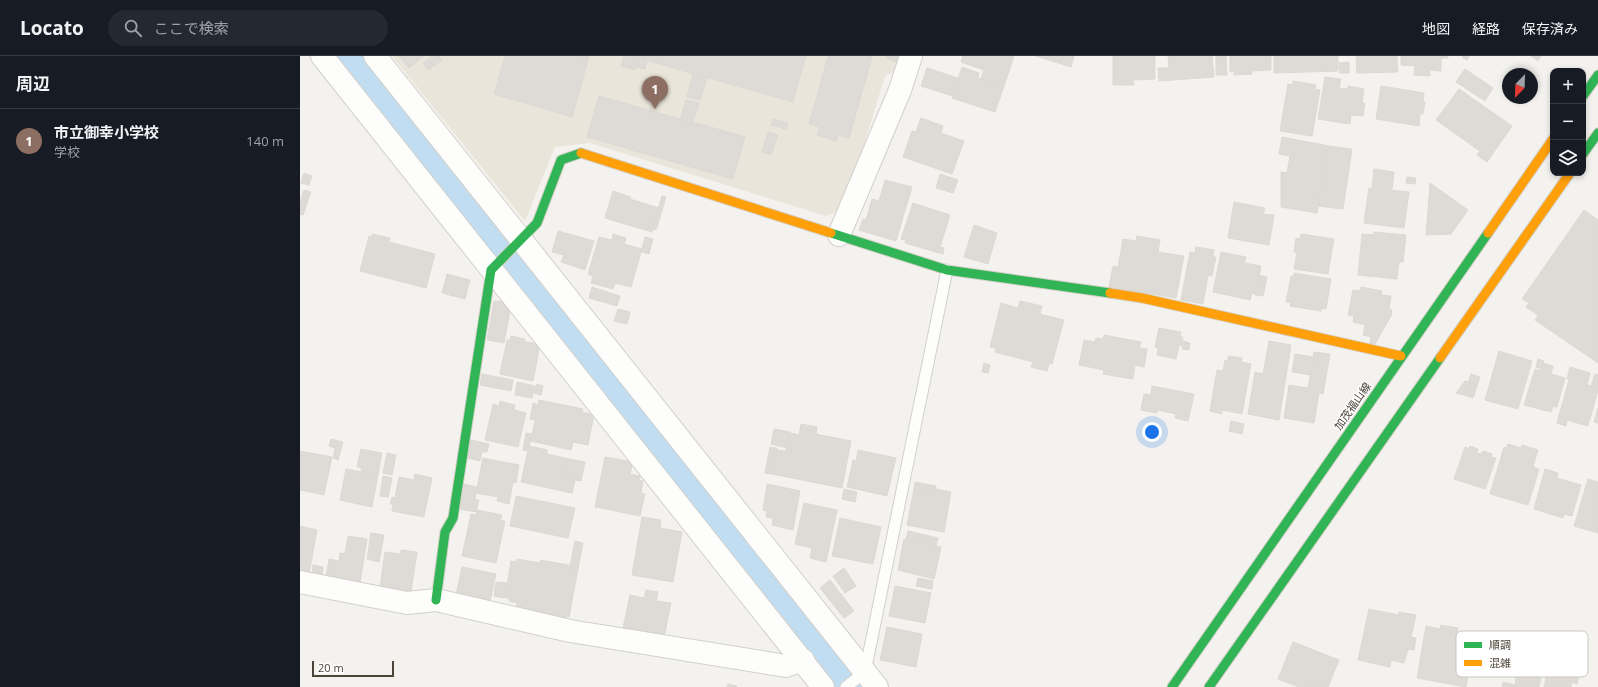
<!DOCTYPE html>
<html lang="ja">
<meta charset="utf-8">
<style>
:root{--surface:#171b24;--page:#242831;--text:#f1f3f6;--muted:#9ea1a6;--line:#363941;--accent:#0f766e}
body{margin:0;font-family:"Open Sans","Noto Sans JP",sans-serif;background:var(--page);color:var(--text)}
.controls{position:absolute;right:12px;top:12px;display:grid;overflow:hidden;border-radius:8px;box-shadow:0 2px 6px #0003}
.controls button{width:36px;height:36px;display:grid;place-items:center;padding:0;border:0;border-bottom:1px solid var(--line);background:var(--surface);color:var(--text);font:20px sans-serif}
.compass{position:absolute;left:1202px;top:12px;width:36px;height:36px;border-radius:50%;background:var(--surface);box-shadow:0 2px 6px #0003;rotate:203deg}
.scale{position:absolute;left:12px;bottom:10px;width:82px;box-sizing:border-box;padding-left:4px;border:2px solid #4b4439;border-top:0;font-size:11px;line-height:14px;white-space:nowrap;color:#4b4439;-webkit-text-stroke:3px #fff;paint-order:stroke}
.you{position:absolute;left:852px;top:376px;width:14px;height:14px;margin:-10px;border:3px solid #fff;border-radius:50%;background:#1a73e8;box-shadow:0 0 0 6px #1a73e833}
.badge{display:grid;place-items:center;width:26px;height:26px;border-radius:50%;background:var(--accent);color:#fff;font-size:13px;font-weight:700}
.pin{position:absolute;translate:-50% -33px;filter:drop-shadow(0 1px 2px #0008)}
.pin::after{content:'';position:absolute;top:21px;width:14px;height:12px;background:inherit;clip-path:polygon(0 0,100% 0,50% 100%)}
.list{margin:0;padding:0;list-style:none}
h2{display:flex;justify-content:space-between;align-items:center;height:52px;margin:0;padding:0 16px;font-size:17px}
h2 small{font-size:13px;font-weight:400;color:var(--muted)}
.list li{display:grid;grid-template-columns:26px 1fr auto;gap:12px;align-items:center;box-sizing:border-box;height:64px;padding:0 16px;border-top:1px solid var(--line)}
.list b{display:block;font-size:15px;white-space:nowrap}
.list p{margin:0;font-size:13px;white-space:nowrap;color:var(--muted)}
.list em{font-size:13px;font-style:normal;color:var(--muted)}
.icon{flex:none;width:22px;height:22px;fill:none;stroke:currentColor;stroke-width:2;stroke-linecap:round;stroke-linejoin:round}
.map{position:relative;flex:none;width:1298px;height:631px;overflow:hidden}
header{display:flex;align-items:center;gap:24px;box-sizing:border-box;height:56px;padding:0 20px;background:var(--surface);border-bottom:1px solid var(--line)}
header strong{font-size:19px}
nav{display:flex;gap:22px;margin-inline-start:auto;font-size:14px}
.search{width:280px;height:36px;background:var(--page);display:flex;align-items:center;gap:10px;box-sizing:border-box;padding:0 14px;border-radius:22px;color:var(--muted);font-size:15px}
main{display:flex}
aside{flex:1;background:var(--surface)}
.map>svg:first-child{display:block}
</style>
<header>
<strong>Locato</strong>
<div class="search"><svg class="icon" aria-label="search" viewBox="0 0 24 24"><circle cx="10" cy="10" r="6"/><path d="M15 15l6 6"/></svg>ここで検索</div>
<nav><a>地図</a><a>経路</a><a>保存済み</a></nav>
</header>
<main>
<aside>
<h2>周辺<small></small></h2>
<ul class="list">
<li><span class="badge" style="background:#8d6e63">1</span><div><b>市立御幸小学校</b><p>学校</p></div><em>140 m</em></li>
</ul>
</aside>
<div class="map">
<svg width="1298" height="631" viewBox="0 0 1298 631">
<rect width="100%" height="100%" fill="#f4f2ee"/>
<path fill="#eae5da" d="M92 0H603L598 14 585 20 545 152 526 160 290 87 255 91 225 165Z"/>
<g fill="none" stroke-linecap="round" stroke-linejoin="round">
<path stroke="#c0ddf1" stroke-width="49" d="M53 0 193 176 547 631"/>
</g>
<g fill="#dedbd6" stroke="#dcd9d4">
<path d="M99 0H124L109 12Z"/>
<path d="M132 0H139L142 4 128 14 123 7Z"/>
<path d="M205 0H250L258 2V0H273L288 4 272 61 194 38Z"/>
<path d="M273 0H289L288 4Z"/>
<path d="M324 0H506L493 46 338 2 335 14 321 10Z"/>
<path d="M528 0H567L572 1 549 82 538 79 536 85 517 79 520 71 509 68Z"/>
<path d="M586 0H602L600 7 586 2Z"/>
<path d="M663 0H714L704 30 681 23 684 14 661 6Z"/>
<path d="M736 0H774L771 11Z"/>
<path d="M813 0H855V23L833 24 834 29H813Z"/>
<path d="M868 0H912L914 21 859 25 858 12H869Z"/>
<path d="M916 0H926L927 19H916Z"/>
<path d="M930 0H971V14L952 15V18L934 19V15L930 16Z"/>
<path d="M974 0H1038V15L974 17Z"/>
<path d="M1056 0H1097L1098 16 1057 17Z"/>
<path d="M1101 0H1148V2H1141V15L1130 14V20L1114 19 1115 10 1101 9Z"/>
<path d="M1163 0H1169L1167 4 1162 1Z"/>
<path d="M1231 0H1241L1238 5Z"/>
<path d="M338 2 347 4 345 13 336 11Z"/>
<path d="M1049 6V17H1040L1039 7Z"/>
<path d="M662 11 679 17 678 22 704 30 695 56 652 42Z"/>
<path d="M627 12 658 22 653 40 621 30Z"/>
<path d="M1165 13 1193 32 1185 45 1156 26Z"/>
<path d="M393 17 407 22 400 44 387 41Z"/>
<path d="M1025 21 1041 23 1039 32 1048 33V30L1064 33 1062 47H1065L1063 60 1051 59 1050 68 1018 63Z"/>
<path d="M993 25 1016 29 1015 33 1020 34 1012 80 980 75 988 28 993 29Z"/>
<path d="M1081 30 1124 37 1123 46H1125L1123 58H1120L1119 70 1076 63Z"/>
<path d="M1159 33 1212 70 1187 106 1177 99 1180 95 1136 64Z"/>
<path d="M299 40 380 63V65L392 69 393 66 445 81 433 123 287 81Z"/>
<path d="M386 44 399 47 392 69 380 65Z"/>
<path d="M621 62 643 70 641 77 664 85 652 118 603 101 612 75 616 76Z"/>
<path d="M473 63 488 67 486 73 471 69Z"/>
<path d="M468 76 478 79 471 99 462 96Z"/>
<path d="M982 81 1029 90 1017 157 981 151V116L987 117 990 100 979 98Z"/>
<path d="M1029 90 1052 93 1043 153 1018 150Z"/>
<path d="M1074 113 1094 116 1092 133 1072 131Z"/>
<path d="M4 117 12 120 9 129 1 127Z"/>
<path d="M640 118 658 124 653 137 636 132Z"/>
<path d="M1107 121 1116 122 1115 128 1106 127Z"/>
<path d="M585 124 612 131 596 185 559 174 563 163 566 164 572 143 579 145Z"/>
<path d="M1130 127 1168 154 1151 178 1126 179Z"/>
<path d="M1069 132 1109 136 1104 172 1064 167Z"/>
<path d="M4 134 11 136 3 159 0 158V146Z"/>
<path d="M313 135 331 141 330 143 359 152 352 176 305 162Z"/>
<path d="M362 140 366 141 356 174 352 173Z"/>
<path d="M934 146 965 152 963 158 974 159 969 189 928 182Z"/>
<path d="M613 147 650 159 640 191 644 192 643 198 605 187 606 184 601 183Z"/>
<path d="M1284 154 1298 164V307L1235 264 1238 259 1226 251 1229 247 1222 243Z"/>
<path d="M674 169 697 177 688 208 664 201Z"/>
<path d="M258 175 294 185 285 214 261 206 264 199 252 196Z"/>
<path d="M1074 176 1106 179 1103 206H1099L1097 223 1058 219 1062 178 1074 179Z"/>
<path d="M72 178 90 182 89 186 135 198 126 232 60 215 69 180 72 181Z"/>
<path d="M313 178 326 182 324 188 342 193 331 231 315 227 313 233 291 227 293 220 288 218 299 181 312 184Z"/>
<path d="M1001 178 1034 183 1028 218 994 213 997 197 994 196 996 182 1000 183Z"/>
<path d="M837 180 860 184 858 196 884 200 876 242 809 231 813 210 818 211 823 183 836 185Z"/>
<path d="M345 181 353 183 349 198 341 196Z"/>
<path d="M896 191 914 194 913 201H916L912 220 908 219 903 248 881 244 890 196 895 197Z"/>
<path d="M921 196 946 201 944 207 961 210 956 238 952 237 950 244 913 236Z"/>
<path d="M994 217 1031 223 1026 253 1022 252 1021 255 990 250 991 247 986 246 991 220H994Z"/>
<path d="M147 218 170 224 165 243 142 237Z"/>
<path d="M959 219 967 221 963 240 955 239Z"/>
<path d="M292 231 320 240 317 250 289 242Z"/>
<path d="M1061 231 1082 235 1081 239 1091 240 1089 253 1092 254 1091 260 1072 293 1069 290 1071 281 1063 279 1065 269 1053 266 1054 260 1048 259 1053 234 1060 235Z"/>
<path d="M194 245 204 246 210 255 204 287 187 284Z"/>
<path d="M720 245 742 250 740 258 764 264 752 308 749 307 747 315 731 311 733 306 695 296 696 292 690 291 701 247 718 252Z"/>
<path d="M318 253 330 256 327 268 314 265Z"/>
<path d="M859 272 881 276 880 281H883L881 290 879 289 876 303 857 299 858 292 855 291Z"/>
<path d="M804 279 841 286 839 292 847 293 844 311 835 309 833 323 803 318 804 314 779 309 784 284 795 286 796 282 803 283Z"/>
<path d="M211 280 225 283V286L240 288 233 325 200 318 207 284H210Z"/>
<path d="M883 285 890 287 889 294 882 293Z"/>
<path d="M969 285 991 289 979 364 948 358 955 316 963 318Z"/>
<path d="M1199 295 1232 305 1218 353 1185 344Z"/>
<path d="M1014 296 1030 298 1023 338 1019 337 1014 367 984 362 989 329 1008 332Z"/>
<path d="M995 298 1013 301 1011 319 992 316Z"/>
<path d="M928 300 942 302 941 306 951 308 942 358 922 354V358L910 355 917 314 923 315 925 304 928 305Z"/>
<path d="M1238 303 1244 305 1241 313 1236 311Z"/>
<path d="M684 307 690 309 688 317 682 316Z"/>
<path d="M1243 307 1253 310 1251 318 1265 322 1257 351 1253 350 1251 356 1224 349 1235 313 1241 315Z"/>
<path d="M1270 311 1290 317 1287 329 1291 330 1295 318 1298 319V334L1288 370 1267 364 1266 370 1257 367 1269 324 1267 323Z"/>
<path d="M182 318 213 324 211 335 180 329Z"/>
<path d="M1171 318 1180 321 1173 342 1164 339Z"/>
<path d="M1165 325 1168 326 1164 339 1156 337Z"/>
<path d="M217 326 235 330 232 342 215 339Z"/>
<path d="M237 328 243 330 241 339 234 337Z"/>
<path d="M852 330 894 338 888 365 875 362 876 358 858 354 857 357 841 354 844 338 851 339Z"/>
<path d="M239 344 283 353 282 356 294 359 288 389 273 386 271 394 231 385 235 364 230 363 233 347 238 349Z"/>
<path d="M200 345 215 349 214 354 226 357 218 391 185 384 193 348 199 350Z"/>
<path d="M1298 352V367L1294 366Z"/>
<path d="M931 365 944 368 942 378 929 375Z"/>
<path d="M501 368 517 371 516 378 551 385 542 432 472 418 477 394 486 395 490 377 499 379Z"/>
<path d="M474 373 490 376 487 392 471 388Z"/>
<path d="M226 377 232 378 228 395 223 394Z"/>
<path d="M31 383 43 386 38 404 33 402 35 392 29 390Z"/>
<path d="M171 384 189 388 187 396H182L180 405 168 402Z"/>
<path d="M1208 388 1221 392 1222 389 1238 394 1233 411 1239 413 1228 449 1190 438 1204 391 1207 392Z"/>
<path d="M229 390 247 394V398L269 403 265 419 276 421 272 437 221 426Z"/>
<path d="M1170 390 1178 393 1177 397 1181 398 1183 395 1192 398 1191 401 1196 402 1185 433 1154 423 1165 391 1169 393Z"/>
<path d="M470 391 477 392 472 418 465 417Z"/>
<path d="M61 393 82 397 78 419 61 415 62 412 57 411Z"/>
<path d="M558 394 596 402 587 440 547 431 553 404 556 405Z"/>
<path d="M0 395 32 401 24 439 0 434Z"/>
<path d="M87 397 96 399 92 419 83 417Z"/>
<path d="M305 401 333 406 330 418 340 420 339 424 343 425 341 437 345 438 340 460 295 451Z"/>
<path d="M183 402 219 409 216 427 213 426 209 448 197 445 198 441 176 437Z"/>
<path d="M269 403 285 406 281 425 275 424 276 421 265 419Z"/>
<path d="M46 413 78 419 72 451 40 444Z"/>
<path d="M1245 413 1258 417 1257 422 1281 429 1272 460 1264 458 1263 462 1234 453Z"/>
<path d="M115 418 132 422 124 461 92 455 93 448H90L92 441 95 442 99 421 114 424Z"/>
<path d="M83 420 92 422 88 441 80 440Z"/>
<path d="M1288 423 1298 426V477L1274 470Z"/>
<path d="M615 426 636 430V433L629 432 627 440 613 438Z"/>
<path d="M163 428 177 431 175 443 179 444 176 456 159 453Z"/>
<path d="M467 428 500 435 493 474 472 469 473 462 466 461 467 455 463 454Z"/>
<path d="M629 432 651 436 644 476 607 469 613 438 627 440Z"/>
<path d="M544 433 557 436 555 446 542 443Z"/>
<path d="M216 440 275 452 268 482 210 470Z"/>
<path d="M504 447 537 454 526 506 510 502 512 492 495 488Z"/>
<path d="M177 454 202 459 200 464 205 465 196 507 162 500 171 458 176 459Z"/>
<path d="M342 461 361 464 360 472 382 476 373 526 332 519Z"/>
<path d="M540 462 581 471 573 508 532 500Z"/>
<path d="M0 470 17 474 9 518 0 517Z"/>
<path d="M608 475 638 482 636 490 606 484Z"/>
<path d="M71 477 84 479 79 506 67 503Z"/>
<path d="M48 480 67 483 60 527 26 521 29 503 39 505 40 497 45 498Z"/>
<path d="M604 483 641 491 634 523 598 514Z"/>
<path d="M275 485 283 487 277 518H273L274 510H270Z"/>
<path d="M101 494 117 496 111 536 80 531 85 496 101 498Z"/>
<path d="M217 503 240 507V504L274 510 273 518H277L269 561 266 560 264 565 215 556 217 547 209 545V542H205L211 505 217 506Z"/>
<path d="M13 509 23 511 22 521 12 519Z"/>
<path d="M162 511 196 518 189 550 155 543Z"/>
<path d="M544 512 556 530 545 537 533 520Z"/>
<path d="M618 522 633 525 632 533 616 530Z"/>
<path d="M530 524 554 555 544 562 520 532Z"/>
<path d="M196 526 208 527 204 542 194 540Z"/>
<path d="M595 530 631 537 625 567 589 560Z"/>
<path d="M346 534 358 536 356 545 371 547 364 581 323 572 330 539 344 542Z"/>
<path d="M1069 553 1099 559V556L1116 559 1111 581 1116 582 1114 594 1108 593 1104 607 1091 604 1090 611 1058 604Z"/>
<path d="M1141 569 1158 572 1156 581 1175 584 1166 631 1117 622 1126 570 1140 573Z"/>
<path d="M587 571 622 578 616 611 580 604Z"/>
<path d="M993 586 1039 604 1028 631H999L978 623Z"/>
<path d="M1216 587 1247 593 1239 631H1202L1203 626 1215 629 1216 621 1210 620Z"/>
<path d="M1251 598 1282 605 1277 628 1272 626 1271 631H1244Z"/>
<path d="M428 628 437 630 436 631H427Z"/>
</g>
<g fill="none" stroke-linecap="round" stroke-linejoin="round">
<defs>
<path id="lane" d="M546 631 565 616 647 214"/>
<g id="street">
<path d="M22 0 523 631"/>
<path d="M75 0 577 631"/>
<path d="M539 179 600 34 611 0"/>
<path d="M0 526 107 547 136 544 270 575 486 610 503 604"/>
</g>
<g id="fast">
<path d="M1283 40 1298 19"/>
<path d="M1283 98 1298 77"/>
<path d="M531 177 647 214 810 237"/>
<path d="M136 544 145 476 153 462 191 214 237 167 261 104 281 97"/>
<path d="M872 631 1188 177"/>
<path d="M909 631 1140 302"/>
</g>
<g id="slow">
<path d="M281 97 531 177"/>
<path d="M1188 177 1253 83"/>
<path d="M810 237 842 242 1101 300"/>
<path d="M1140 302 1270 117"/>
</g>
</defs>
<use href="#lane" stroke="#d2d0cb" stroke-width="13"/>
<use href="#street" stroke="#d2d0cb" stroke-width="24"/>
<use href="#fast" stroke="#d3cfc5" stroke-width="11"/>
<use href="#slow" stroke="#d3cfc5" stroke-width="11"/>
<use href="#lane" stroke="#fdfdfc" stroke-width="11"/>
<use href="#street" stroke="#fdfdfc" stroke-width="22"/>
<use href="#fast" stroke="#30b455" stroke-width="9"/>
<use href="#slow" stroke="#ff9f0a" stroke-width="9"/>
</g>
<g text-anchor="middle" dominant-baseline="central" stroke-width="3" stroke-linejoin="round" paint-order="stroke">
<g font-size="11" fill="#4b4439" stroke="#fff">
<text transform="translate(1052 350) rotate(-55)">加茂福山線</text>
</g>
</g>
<rect x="1156" y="575" width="132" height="46" rx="6" fill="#fff" stroke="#c9c7c4" stroke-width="1"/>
<rect x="1164" y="586" width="18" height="6" fill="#30b455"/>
<rect x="1164" y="604" width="18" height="6" fill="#ff9f0a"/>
<g font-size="11" fill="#4b4439">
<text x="1189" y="593">順調</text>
<text x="1189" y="611">混雑</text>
</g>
</svg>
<div class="controls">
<button>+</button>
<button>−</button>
<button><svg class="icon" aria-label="layers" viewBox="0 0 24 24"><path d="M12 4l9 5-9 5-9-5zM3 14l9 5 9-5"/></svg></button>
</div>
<svg class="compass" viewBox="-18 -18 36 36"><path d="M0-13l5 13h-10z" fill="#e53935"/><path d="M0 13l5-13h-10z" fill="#9ea1a6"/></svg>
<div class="scale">20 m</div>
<div class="you"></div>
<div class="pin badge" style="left:355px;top:53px;background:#8d6e63">1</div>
</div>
</main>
